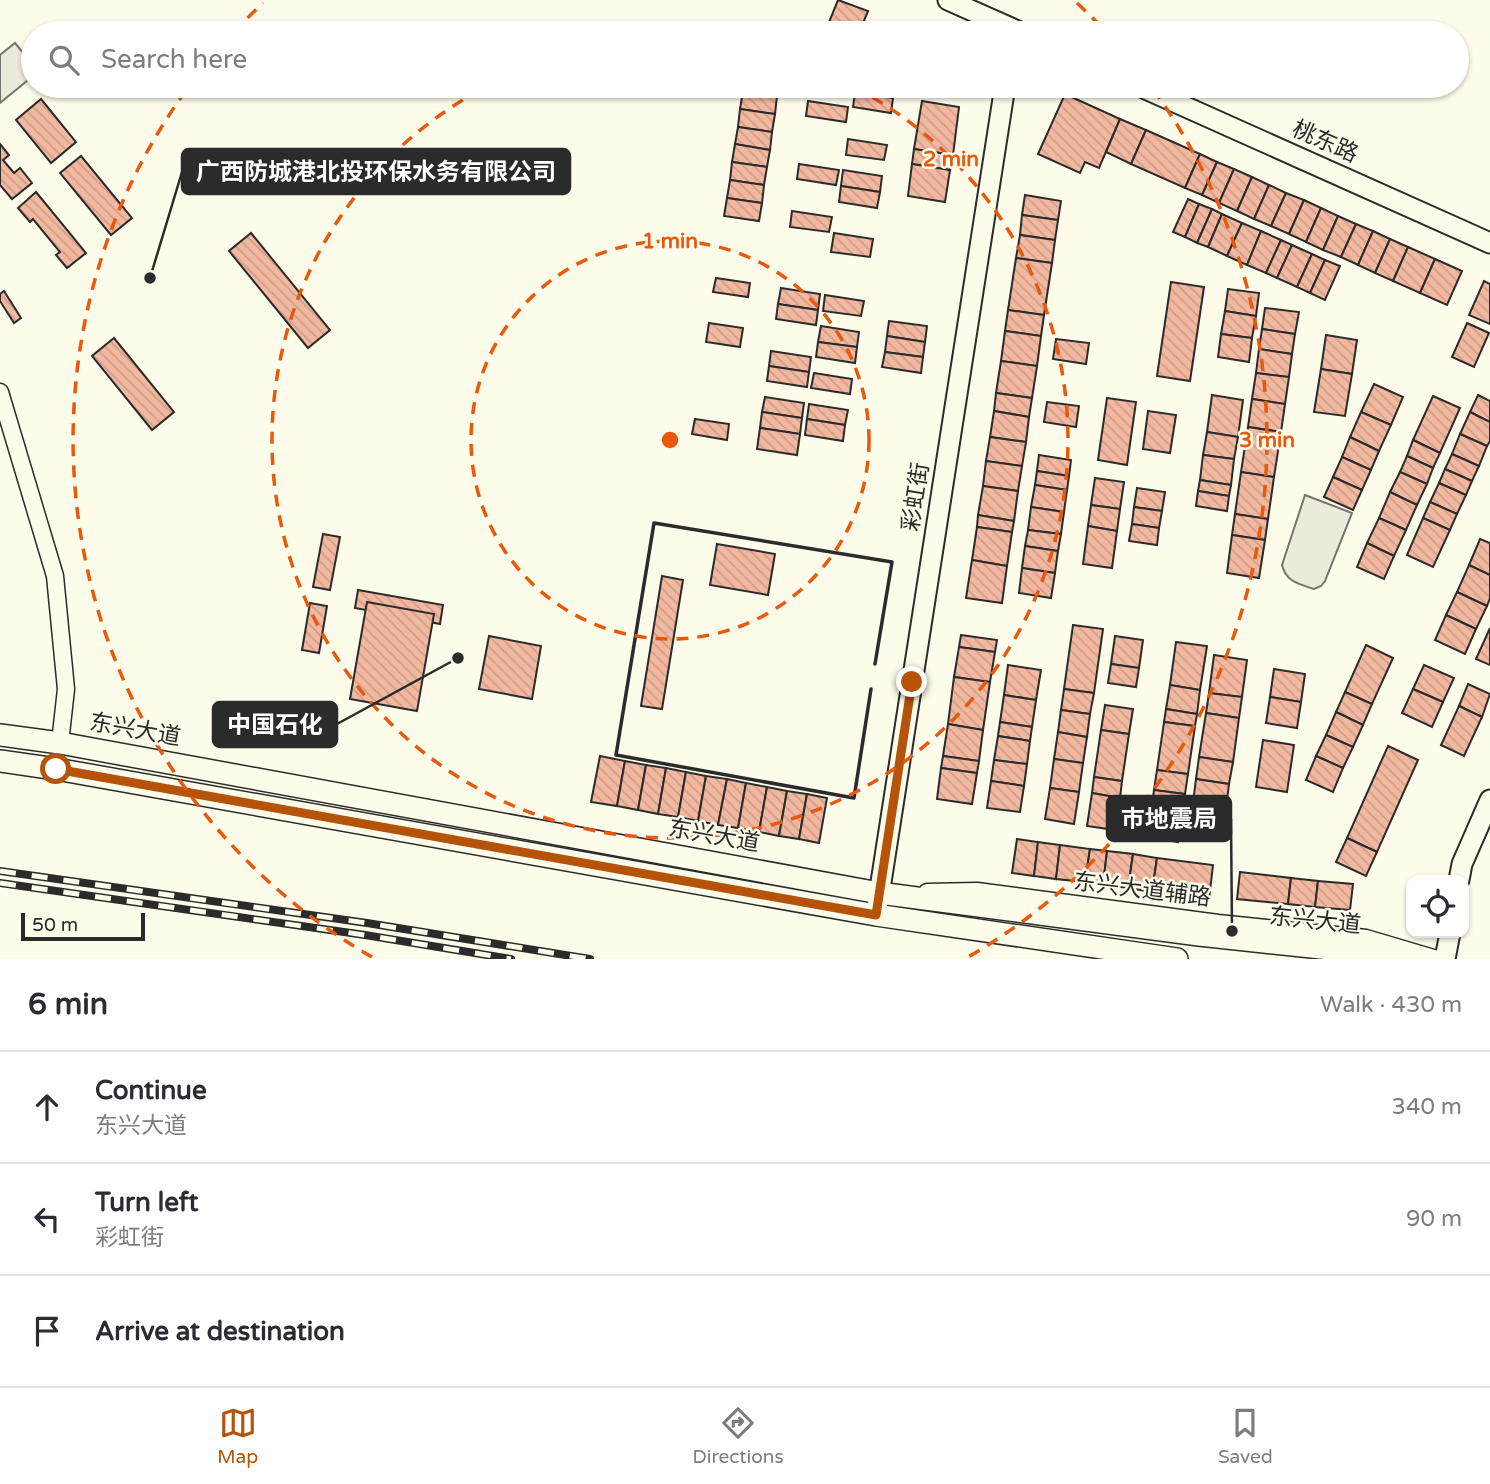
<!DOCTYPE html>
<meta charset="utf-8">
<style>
:root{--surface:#fff;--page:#f2f2f3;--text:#2b2b33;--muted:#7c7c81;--line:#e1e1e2;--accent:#b45309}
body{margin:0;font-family:"Varela Round","Noto Sans SC",sans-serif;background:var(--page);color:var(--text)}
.controls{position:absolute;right:21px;bottom:21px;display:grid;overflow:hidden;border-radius:14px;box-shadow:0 2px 5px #0004}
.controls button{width:63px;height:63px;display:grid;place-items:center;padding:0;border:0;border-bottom:2px solid var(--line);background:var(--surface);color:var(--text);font:35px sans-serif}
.scale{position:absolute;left:21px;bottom:18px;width:124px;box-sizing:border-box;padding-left:7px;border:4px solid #2b2b2b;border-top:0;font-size:19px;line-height:24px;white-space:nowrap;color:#2b2b2b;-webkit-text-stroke:5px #fdfbea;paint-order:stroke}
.stop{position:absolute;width:21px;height:21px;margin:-16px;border:5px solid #b45309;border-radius:50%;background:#fff}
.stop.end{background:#b45309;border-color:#fff;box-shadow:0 2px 7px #0008}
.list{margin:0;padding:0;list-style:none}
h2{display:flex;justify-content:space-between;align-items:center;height:91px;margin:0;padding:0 28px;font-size:30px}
h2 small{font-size:23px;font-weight:400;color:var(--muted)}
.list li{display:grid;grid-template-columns:46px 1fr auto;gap:21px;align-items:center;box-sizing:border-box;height:112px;padding:0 28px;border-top:2px solid var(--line)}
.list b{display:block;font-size:26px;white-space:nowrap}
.list p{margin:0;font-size:23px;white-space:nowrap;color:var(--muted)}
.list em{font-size:23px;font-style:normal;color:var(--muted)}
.icon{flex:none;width:38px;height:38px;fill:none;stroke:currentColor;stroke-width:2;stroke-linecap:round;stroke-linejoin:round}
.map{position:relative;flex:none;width:1490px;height:959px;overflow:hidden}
.search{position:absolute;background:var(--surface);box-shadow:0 2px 5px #0004;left:21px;right:21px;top:21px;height:77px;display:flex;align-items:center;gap:18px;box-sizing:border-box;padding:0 24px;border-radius:38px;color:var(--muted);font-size:26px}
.sheet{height:427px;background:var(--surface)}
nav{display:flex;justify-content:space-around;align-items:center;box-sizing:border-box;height:98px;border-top:2px solid var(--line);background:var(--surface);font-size:19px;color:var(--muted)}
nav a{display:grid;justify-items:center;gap:4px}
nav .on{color:var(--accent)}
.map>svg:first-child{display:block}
</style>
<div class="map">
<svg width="1490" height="959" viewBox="0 0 1490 959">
<defs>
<pattern id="building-back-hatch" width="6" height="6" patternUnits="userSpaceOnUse" patternTransform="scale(1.75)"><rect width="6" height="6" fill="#f2b8a0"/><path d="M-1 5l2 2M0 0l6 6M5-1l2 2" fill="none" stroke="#d09e8a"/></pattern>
</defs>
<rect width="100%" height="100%" fill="#fdfbea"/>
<g fill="#ecebdb" stroke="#74746e" stroke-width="2">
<path d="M15 43 33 65V76L0 103V55Z"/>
<path d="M1305 495 1352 513 1325 581 1321 586 1314 589C1299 584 1286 582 1282 565Z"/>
</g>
<g fill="url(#building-back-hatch)" stroke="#2b2b2b" stroke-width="2">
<path d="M838 0 868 11 859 33 825 32Z"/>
<path d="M743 91 777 96 775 114 740 109Z"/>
<path d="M855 93 893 98 891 113 853 107Z"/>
<path d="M1065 94 1120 119 1099 168 1085 162 1080 173 1038 154Z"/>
<path d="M41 99 76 142 51 163 16 120Z"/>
<path d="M808 101 848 107 846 122 806 116Z"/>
<path d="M922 101 959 107 953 155 914 149Z"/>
<path d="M740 109 775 114 772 132 738 127Z"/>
<path d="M1120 119 1146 130 1131 164 1106 152Z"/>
<path d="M738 127 772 132 770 150 735 144Z"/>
<path d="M1146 130 1200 154 1185 188 1131 164Z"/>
<path d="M848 139 887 145 884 160 846 155Z"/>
<path d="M0 144 9 155 3 160 14 173 20 168 32 183 12 199 0 185Z"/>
<path d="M735 144 770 150 767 167 732 162Z"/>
<path d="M914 149 953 155 950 170 912 164Z"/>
<path d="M1200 154 1217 162 1202 195 1185 188Z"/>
<path d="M81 156 132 218 111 235 60 173Z"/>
<path d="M732 162 767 167 764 185 730 180Z"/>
<path d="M1217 162 1234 169 1219 203 1202 195Z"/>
<path d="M799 164 839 170 836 185 797 179Z"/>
<path d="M912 164 950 170 945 202 908 196Z"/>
<path d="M1234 169 1252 177 1237 211 1219 203Z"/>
<path d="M843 170 882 176 880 192 841 186Z"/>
<path d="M1252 177 1269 185 1254 219 1237 211Z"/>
<path d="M730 180 764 185 762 203 727 198Z"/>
<path d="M1269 185 1286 193 1271 226 1254 219Z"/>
<path d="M841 186 880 192 877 208 839 202Z"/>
<path d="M36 192 86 253 67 268 56 255 60 252 33 219 30 222 18 208Z"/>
<path d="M1286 193 1304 200 1289 234 1271 226Z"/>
<path d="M1025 195 1061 201 1058 220 1022 215Z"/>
<path d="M727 198 762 203 759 221 724 216Z"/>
<path d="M1188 199 1199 204 1185 237 1173 232Z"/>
<path d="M1304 200 1321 208 1306 242 1289 234Z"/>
<path d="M1199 204 1212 209 1197 243 1185 237Z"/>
<path d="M1321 208 1338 216 1323 250 1306 242Z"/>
<path d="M1212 209 1222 214 1208 247 1197 243Z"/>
<path d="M792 211 832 217 829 232 790 227Z"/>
<path d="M1222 214 1242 223 1227 256 1208 247Z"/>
<path d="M1022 215 1058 220 1055 240 1020 235Z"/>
<path d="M1338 216 1356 224 1341 257 1323 250Z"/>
<path d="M1242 223 1261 231 1247 265 1227 256Z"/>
<path d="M1356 224 1373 231 1358 265 1341 257Z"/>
<path d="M1261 231 1281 240 1266 273 1247 265Z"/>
<path d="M1373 231 1390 239 1375 273 1358 265Z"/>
<path d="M251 233 330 330 308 348 229 251Z"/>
<path d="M834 233 873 239 870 257 831 252Z"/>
<path d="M1020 235 1055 240 1052 263 1016 258Z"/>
<path d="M1390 239 1408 247 1393 281 1375 273Z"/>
<path d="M1281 240 1292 245 1277 278 1266 273Z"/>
<path d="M1292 245 1312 254 1297 287 1277 278Z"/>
<path d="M1408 247 1435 259 1420 293 1393 281Z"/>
<path d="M1312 254 1325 260 1310 293 1297 287Z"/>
<path d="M1016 258 1052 263 1044 315 1008 310Z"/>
<path d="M1435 259 1462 271 1447 305 1420 293Z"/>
<path d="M1325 260 1340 266 1325 300 1310 293Z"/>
<path d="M716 278 750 283 748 297 713 292Z"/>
<path d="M1484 281 1490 284V324L1469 315Z"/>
<path d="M1171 282 1204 287 1190 381 1157 376Z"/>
<path d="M781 288 820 294 818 310 778 304Z"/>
<path d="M1228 289 1259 293 1256 316 1225 311Z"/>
<path d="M4 291 21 318 14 323 0 301V294Z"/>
<path d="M825 295 864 301 861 316 823 311Z"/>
<path d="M778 304 818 310 816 325 776 319Z"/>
<path d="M1265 308 1299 312 1295 334 1262 329Z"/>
<path d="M1008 310 1044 315 1041 336 1005 331Z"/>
<path d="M1225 311 1256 316 1252 338 1221 334Z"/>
<path d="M889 321 927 326 925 342 887 336Z"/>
<path d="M709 323 743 328 740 347 706 342Z"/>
<path d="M1467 323 1489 333 1474 367 1452 357Z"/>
<path d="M821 326 859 332 857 347 818 342Z"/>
<path d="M1262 329 1295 334 1292 354 1259 349Z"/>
<path d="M1005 331 1041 336 1037 366 1001 361Z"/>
<path d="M1221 334 1252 338 1249 362 1218 357Z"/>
<path d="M1326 335 1357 340 1352 374 1321 369Z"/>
<path d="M887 336 925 342 923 357 885 352Z"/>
<path d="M114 338 174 412 152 430 92 356Z"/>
<path d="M1056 339 1089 343 1086 364 1053 359Z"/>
<path d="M818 342 857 347 855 363 816 357Z"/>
<path d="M1259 349 1292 354 1289 377 1256 373Z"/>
<path d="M771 351 811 357 809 372 769 366Z"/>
<path d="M885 352 923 357 921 373 882 367Z"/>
<path d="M1001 361 1037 366 1032 398 996 393Z"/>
<path d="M769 366 809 372 807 387 767 381Z"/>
<path d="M1321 369 1352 374 1345 416 1314 412Z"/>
<path d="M814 373 852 379 850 394 811 388Z"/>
<path d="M1256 373 1289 377 1285 404 1252 399Z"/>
<path d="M1374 384 1403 397 1391 425 1361 412Z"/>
<path d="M996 393 1032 398 1029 417 994 411Z"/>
<path d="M1212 395 1243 400 1238 437 1207 432Z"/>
<path d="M1478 395 1490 401V422L1470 412Z"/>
<path d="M1433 396 1460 408 1440 453 1413 440Z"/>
<path d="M765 397 804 403 802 418 762 412Z"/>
<path d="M1107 398 1136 402 1127 465 1098 460Z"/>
<path d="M1252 399 1285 404 1281 432 1248 427Z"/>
<path d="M1047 402 1079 406 1076 427 1044 422Z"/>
<path d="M809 404 848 410 845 425 807 419Z"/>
<path d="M994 411 1029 417 1026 442 990 437Z"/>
<path d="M1148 411 1176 415 1170 453 1143 449Z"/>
<path d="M762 412 802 418 800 434 760 428Z"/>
<path d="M1361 412 1391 425 1379 451 1350 437Z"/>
<path d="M1470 412 1490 422V441L1487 446 1460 434Z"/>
<path d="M695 419 729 424 727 440 692 434Z"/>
<path d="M807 419 845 425 843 441 805 435Z"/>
<path d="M1248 427 1281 432 1274 477 1241 472Z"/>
<path d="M760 428 800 434 797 455 757 449Z"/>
<path d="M1207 432 1238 437 1234 459 1203 455Z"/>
<path d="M1460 434 1487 446 1479 466 1452 454Z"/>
<path d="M990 437 1026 442 1022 466 986 461Z"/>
<path d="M1350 437 1379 451 1371 470 1342 457Z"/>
<path d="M1413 440 1440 453 1433 468 1407 456Z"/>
<path d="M1452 454 1479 466 1472 481 1445 469Z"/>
<path d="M1039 455 1071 460 1069 476 1037 471Z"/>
<path d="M1203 455 1234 459 1231 485 1200 480Z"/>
<path d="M1407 456 1433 468 1427 484 1400 472Z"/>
<path d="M1342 457 1371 470 1362 490 1333 477Z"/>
<path d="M986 461 1022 466 1018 491 983 486Z"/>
<path d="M1445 469 1472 481 1466 495 1439 483Z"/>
<path d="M1037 471 1069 476 1067 490 1035 485Z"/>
<path d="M1241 472 1274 477 1268 519 1235 514Z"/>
<path d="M1400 472 1427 484 1417 505 1390 492Z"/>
<path d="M1333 477 1362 490 1353 510 1324 497Z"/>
<path d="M1095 478 1124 482 1120 509 1091 505Z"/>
<path d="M1200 480 1231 485 1229 496 1198 491Z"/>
<path d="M1439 483 1466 495 1457 514 1430 502Z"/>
<path d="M1035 485 1067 490 1064 512 1031 507Z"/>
<path d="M983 486 1018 491 1014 521 978 515Z"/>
<path d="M1137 488 1165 492 1162 511 1134 507Z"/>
<path d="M1198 491 1229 496 1227 511 1196 506Z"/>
<path d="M1390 492 1417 505 1406 530 1379 518Z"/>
<path d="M1430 502 1457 514 1450 530 1423 518Z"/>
<path d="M1091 505 1120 509 1117 531 1088 526Z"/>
<path d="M1031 507 1064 512 1061 534 1028 530Z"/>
<path d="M1134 507 1162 511 1159 528 1132 524Z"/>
<path d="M1235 514 1268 519 1265 540 1232 535Z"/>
<path d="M978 515 1014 521 1012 532 977 527Z"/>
<path d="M1379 518 1406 530 1394 556 1367 543Z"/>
<path d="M1423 518 1450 530 1433 567 1407 555Z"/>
<path d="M1132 524 1159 528 1157 545 1129 541Z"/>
<path d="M1088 526 1117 531 1112 568 1083 564Z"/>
<path d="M977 527 1012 532 1007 566 972 560Z"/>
<path d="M1028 530 1061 534 1058 551 1025 546Z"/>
<path d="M323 534 340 537 330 590 313 587Z"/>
<path d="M1232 535 1265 540 1259 578 1227 573Z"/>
<path d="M1480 539 1490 543V575L1469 565Z"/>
<path d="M1367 543 1394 556 1384 579 1357 567Z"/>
<path d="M717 544 775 554 768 595 710 585Z"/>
<path d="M1025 546 1058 551 1055 573 1022 568Z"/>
<path d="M972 560 1007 566 1002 603 966 598Z"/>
<path d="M1469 565 1490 575V598L1487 606 1457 592Z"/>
<path d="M1022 568 1055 573 1051 598 1019 593Z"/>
<path d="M662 576 683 580 662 709 641 706Z"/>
<path d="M358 590 443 605 440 624 355 608Z"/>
<path d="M1457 592 1487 606 1476 629 1446 615Z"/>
<path d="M367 602 434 614 417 711 350 699Z"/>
<path d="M310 603 327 606 319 653 302 650Z"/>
<path d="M1446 615 1476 629 1465 654 1435 640Z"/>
<path d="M1073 625 1103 629 1094 693 1064 689Z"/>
<path d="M1490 628V665L1476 659Z"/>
<path d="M961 635 997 640 995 652 959 647Z"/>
<path d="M489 636 541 646 532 699 479 689Z"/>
<path d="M1115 636 1143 640 1139 668 1111 664Z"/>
<path d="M1176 642 1207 646 1200 690 1170 685Z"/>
<path d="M1366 645 1393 658 1372 704 1345 692Z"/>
<path d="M959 647 995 652 990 682 954 677Z"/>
<path d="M1214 655 1247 660 1242 697 1209 693Z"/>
<path d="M1111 664 1139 668 1136 687 1108 683Z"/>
<path d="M1008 665 1041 670 1036 700 1004 695Z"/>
<path d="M1424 665 1454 678 1443 702 1413 689Z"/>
<path d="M1274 669 1305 674 1301 702 1270 697Z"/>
<path d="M954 677 990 682 983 730 948 724Z"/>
<path d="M1468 684 1490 694 1482 717 1459 706Z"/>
<path d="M1170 685 1200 690 1197 714 1166 709Z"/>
<path d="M1064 689 1094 693 1090 714 1061 710Z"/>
<path d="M1413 689 1443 702 1432 727 1402 713Z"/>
<path d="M1345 692 1372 704 1363 725 1336 712Z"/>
<path d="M1209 693 1242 697 1239 718 1206 713Z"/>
<path d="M1004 695 1036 700 1032 727 1000 722Z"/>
<path d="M1270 697 1301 702 1297 728 1266 723Z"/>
<path d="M1105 705 1133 709 1129 734 1101 730Z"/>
<path d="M1459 706 1482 717 1464 756 1441 745Z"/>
<path d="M1166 709 1197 714 1195 726 1164 722Z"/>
<path d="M1061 710 1090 714 1087 737 1058 732Z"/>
<path d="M1336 712 1363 725 1353 747 1326 735Z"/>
<path d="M1206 713 1239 718 1233 762 1199 757Z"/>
<path d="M1000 722 1032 727 1030 741 998 736Z"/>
<path d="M1164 722 1195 726 1188 774 1157 770Z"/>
<path d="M948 724 983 730 979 761 943 756Z"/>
<path d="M1101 730 1129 734 1122 781 1094 777Z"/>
<path d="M1058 732 1087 737 1083 763 1054 759Z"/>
<path d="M1326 735 1353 747 1343 768 1316 756Z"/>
<path d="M998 736 1030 741 1027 764 994 760Z"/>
<path d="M1263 740 1294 745 1287 792 1256 787Z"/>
<path d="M1388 746 1418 760 1377 852 1347 838Z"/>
<path d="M600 756 625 761 617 806 591 802Z"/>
<path d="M943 756 979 761 977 773 941 768Z"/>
<path d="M1316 756 1343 768 1333 792 1306 780Z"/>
<path d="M1199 757 1233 762 1229 784 1196 779Z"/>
<path d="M1054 759 1083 763 1079 792 1050 788Z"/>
<path d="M994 760 1027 764 1024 786 991 781Z"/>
<path d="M625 761 646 765 638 810 617 806Z"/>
<path d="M646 765 666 768 658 814 638 810Z"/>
<path d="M666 768 686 772 678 817 658 814Z"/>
<path d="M941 768 977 773 972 804 937 799Z"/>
<path d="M1157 770 1188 774 1185 794 1154 790Z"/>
<path d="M686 772 706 776 698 821 678 817Z"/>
<path d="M706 776 727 779 718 825 698 821Z"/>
<path d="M1094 777 1122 781 1120 798 1092 793Z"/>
<path d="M727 779 746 783 738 828 718 825Z"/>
<path d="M1196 779 1229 784 1225 816 1192 811Z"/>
<path d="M991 781 1024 786 1020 812 987 808Z"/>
<path d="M746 783 767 787 759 832 738 828Z"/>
<path d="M767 787 787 791 779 836 759 832Z"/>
<path d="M1050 788 1079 792 1074 824 1045 819Z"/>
<path d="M1154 790 1185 794 1181 821 1150 817Z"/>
<path d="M787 791 807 794 799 839 779 836Z"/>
<path d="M1092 793 1120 798 1115 830 1087 826Z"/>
<path d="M807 794 827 798 819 843 799 839Z"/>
<path d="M1150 817 1181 821 1178 842 1147 837Z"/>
<path d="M1347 838 1377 852 1366 876 1336 862Z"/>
<path d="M1017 839 1038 842 1034 876 1012 873Z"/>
<path d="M1038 842 1060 845 1056 879 1034 876Z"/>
<path d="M1060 845 1090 849 1085 882 1056 879Z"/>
<path d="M1090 849 1107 851 1103 885 1085 882Z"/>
<path d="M1107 851 1133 854 1128 888 1103 885Z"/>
<path d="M1133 854 1157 858 1152 892 1128 888Z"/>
<path d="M1157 858 1213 865 1209 899 1152 892Z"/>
<path d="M1240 872 1291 878 1288 904 1237 899Z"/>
<path d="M1291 878 1318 881 1315 907 1288 904Z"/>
<path d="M1318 881 1353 884 1350 910 1315 907Z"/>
</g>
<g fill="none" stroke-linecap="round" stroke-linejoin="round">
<defs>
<g id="minor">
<path d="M0 392 55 576 66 689 60 743"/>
<path d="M927 892 977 891 1218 923 1366 938 1437 959"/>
</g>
<g id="tertiary">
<path d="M948 0 1022 33"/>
<path d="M1139 86 1490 243"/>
<path d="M1459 880 1462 864 1490 800"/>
<path d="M877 908 1005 86"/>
<path d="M1445 959 1450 933"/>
</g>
<g id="secondary">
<path d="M0 735 60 743 879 893 1199 935 1423 959"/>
<path d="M0 761 56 769 876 915 1177 959"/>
</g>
</defs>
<use href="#minor" stroke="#2b2b2b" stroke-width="19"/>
<use href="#tertiary" stroke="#2b2b2b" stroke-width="23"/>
<use href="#secondary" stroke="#2b2b2b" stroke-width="24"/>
<use href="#minor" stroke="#fdfbea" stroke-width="16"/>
<use href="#tertiary" stroke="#fdfbea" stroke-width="19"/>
<use href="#secondary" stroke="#fdfbea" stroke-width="21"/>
<defs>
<g id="rail">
<path d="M0 871 367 923 590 959"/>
<path d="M0 883 365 935 511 959"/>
</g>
</defs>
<use href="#rail" stroke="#2b2b2b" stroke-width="8"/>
<use href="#rail" stroke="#fdfbea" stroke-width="5" stroke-dasharray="16" stroke-linecap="butt"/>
<path stroke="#2b2b2b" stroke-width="3.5" d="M871 689 854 798 616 755 654 523 892 562 875 664"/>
</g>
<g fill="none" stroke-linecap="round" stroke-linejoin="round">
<path stroke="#b45309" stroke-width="9" d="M56 769 876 915 912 682"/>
</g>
<g fill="none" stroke="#e8590c" stroke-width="3.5" stroke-dasharray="12 9">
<circle cx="670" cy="440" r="199"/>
<path d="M854 87A398 398 0 1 1 486 87"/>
<path d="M372 957A597 597 0 0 1 187 89M233 33A597 597 0 0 1 263 3M1077 3A597 597 0 0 1 1107 33M1153 89A597 597 0 0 1 968 957"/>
</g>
<g text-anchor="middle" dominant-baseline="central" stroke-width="5" stroke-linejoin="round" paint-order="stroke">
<g font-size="23" fill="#2b2b2b" stroke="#fdfbea">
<text transform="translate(1325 142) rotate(24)">桃东路</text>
<text transform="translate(916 497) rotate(-81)">彩虹街</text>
<text transform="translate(135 730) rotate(10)">东兴大道</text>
<text transform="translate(714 836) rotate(10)">东兴大道</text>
<text transform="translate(1142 890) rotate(7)">东兴大道辅路</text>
<text transform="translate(1315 921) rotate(6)">东兴大道</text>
</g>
</g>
<circle cx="670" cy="440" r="10" fill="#e8590c" stroke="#fdfbea" stroke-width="3.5"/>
<g font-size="21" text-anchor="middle" font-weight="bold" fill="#e8590c" stroke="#fdfbea" stroke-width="5" stroke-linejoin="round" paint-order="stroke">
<text x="951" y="166">2 min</text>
<text x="670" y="248">1 min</text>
<text x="1267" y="447">3 min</text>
</g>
<path fill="none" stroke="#2b2b2b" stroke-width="2.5" d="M150 278L182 172M458 658L337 724M1232 931L1231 819"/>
<g fill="#2b2b2b" stroke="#fdfbea" stroke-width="2.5">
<circle cx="150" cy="278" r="7"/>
<circle cx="458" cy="658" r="7"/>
<circle cx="1232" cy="931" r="7"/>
</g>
<g fill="#2b2b2b" stroke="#2b2b2b" stroke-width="2.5">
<rect x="182" y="149" width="388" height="45" rx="7"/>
<rect x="213" y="702" width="124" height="45" rx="7"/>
<rect x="1107" y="796" width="124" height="45" rx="7"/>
</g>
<g font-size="24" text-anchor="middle" font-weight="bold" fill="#fff">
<text x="376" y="180">广西防城港北投环保水务有限公司</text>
<text x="275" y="733">中国石化</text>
<text x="1169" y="827">巿地震局</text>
</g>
</svg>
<div class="controls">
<button><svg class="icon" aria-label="locate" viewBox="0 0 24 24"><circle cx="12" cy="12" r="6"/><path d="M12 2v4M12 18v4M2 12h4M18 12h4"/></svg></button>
</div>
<div class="scale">50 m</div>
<div class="stop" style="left:56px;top:769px"></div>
<div class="stop end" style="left:912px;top:682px"></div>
<div class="search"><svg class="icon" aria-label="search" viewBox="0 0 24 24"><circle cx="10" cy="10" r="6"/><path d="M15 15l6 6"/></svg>Search here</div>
</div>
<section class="sheet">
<h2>6 min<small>Walk · 430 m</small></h2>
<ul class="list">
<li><svg class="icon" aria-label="ahead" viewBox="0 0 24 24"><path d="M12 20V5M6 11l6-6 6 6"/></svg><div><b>Continue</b><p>东兴大道</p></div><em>340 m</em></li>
<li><svg class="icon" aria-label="left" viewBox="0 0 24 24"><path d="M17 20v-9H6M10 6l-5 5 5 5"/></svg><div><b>Turn left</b><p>彩虹街</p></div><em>90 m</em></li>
<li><svg class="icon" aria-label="arrive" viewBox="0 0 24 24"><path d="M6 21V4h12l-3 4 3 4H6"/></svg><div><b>Arrive at destination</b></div></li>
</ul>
</section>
<nav>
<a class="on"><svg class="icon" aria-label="map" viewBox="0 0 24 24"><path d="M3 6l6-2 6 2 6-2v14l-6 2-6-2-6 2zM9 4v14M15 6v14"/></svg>Map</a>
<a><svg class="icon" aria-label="directions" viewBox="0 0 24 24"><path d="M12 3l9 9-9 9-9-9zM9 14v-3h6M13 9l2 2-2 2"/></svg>Directions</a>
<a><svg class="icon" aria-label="saved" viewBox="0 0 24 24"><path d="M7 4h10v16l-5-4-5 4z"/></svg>Saved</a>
</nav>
